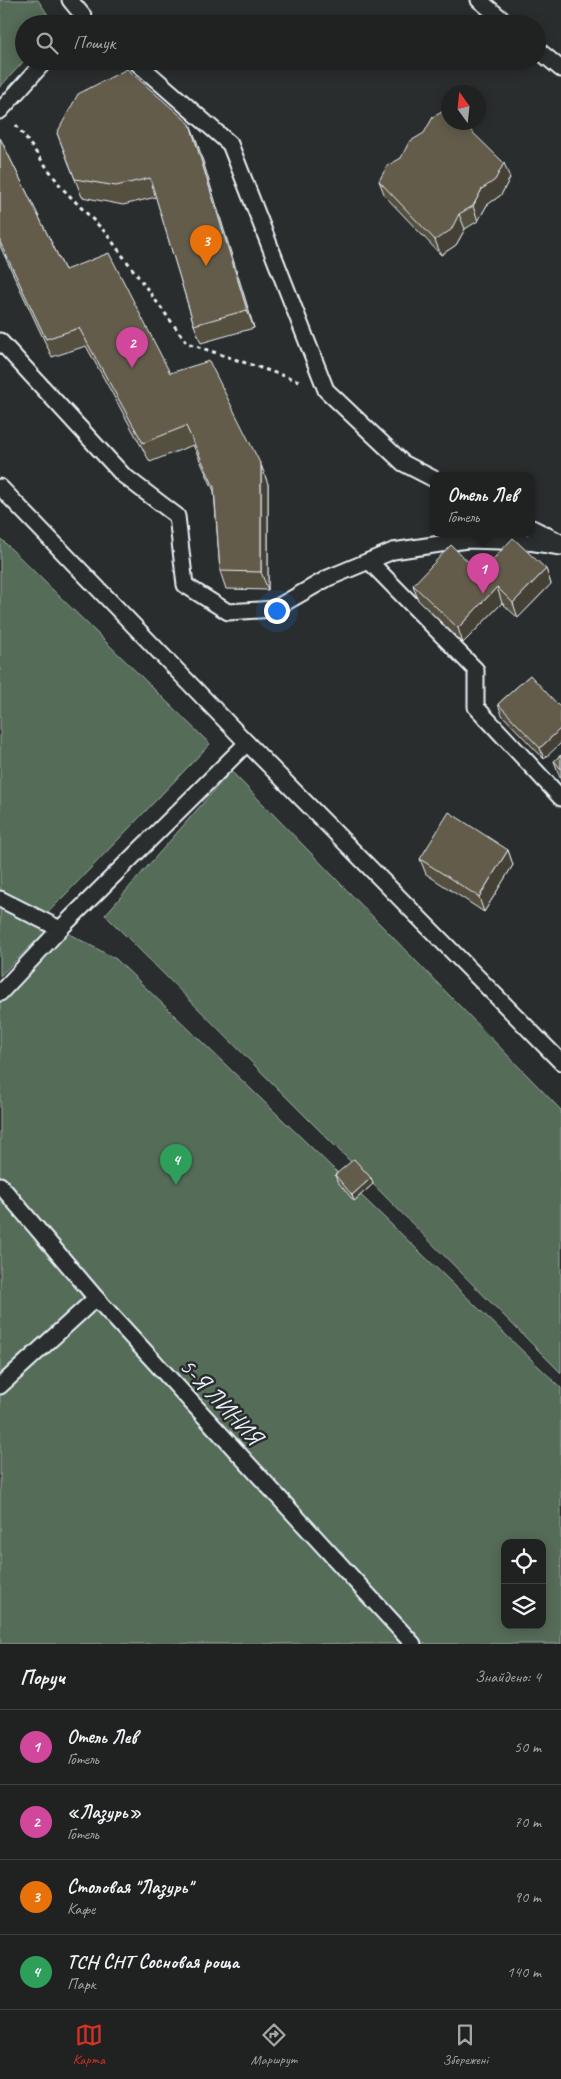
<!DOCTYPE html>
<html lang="uk">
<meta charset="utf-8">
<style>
:root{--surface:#202222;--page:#2d2f2f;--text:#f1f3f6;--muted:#a2a4a5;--line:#3d3f40;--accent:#d93025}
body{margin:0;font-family:Caveat,sans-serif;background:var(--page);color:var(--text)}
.controls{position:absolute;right:15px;bottom:15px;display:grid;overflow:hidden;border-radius:10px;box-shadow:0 2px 12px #0003}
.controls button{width:45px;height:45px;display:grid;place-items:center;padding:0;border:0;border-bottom:1px solid var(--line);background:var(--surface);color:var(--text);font:25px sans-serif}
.compass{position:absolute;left:441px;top:85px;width:45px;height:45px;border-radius:50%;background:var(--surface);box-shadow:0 2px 12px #0003;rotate:345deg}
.you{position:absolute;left:276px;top:610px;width:18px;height:18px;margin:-12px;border:4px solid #fff;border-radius:50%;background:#1a73e8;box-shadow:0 0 0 8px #1a73e833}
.badge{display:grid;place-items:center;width:32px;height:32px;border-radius:50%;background:var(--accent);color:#fff;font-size:16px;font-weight:700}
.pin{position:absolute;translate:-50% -41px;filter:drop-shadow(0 1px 2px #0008)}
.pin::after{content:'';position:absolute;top:26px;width:18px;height:15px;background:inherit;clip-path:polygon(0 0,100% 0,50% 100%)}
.popup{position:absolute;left:430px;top:472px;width:105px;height:65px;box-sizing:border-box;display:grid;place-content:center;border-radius:10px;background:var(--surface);filter:drop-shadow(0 1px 4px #0005);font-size:16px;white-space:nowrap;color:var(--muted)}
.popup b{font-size:19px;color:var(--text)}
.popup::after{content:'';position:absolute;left:50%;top:100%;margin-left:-10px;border:10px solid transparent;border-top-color:var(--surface)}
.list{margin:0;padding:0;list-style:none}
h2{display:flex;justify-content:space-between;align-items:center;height:65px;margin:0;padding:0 20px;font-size:21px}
h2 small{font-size:16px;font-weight:400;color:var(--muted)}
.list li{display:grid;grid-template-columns:32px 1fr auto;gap:15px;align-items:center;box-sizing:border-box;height:75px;padding:0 20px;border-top:1px solid var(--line)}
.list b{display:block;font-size:19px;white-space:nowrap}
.list p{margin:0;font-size:16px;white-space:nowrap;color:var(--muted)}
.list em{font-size:16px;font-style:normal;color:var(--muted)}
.icon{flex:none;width:28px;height:28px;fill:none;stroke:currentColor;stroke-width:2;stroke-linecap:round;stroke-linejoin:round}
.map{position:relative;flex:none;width:561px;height:1644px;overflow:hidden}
.search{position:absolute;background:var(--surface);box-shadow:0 2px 12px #0003;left:15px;right:15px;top:15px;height:55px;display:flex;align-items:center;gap:12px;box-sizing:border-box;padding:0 18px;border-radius:28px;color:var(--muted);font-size:19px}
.sheet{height:365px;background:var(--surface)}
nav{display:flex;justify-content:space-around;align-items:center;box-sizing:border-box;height:70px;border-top:1px solid var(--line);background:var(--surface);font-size:14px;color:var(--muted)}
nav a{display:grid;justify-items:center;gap:2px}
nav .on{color:var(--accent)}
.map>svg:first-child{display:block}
</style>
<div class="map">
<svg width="561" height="1644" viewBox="0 0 561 1644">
<rect width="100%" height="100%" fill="#2a2d2e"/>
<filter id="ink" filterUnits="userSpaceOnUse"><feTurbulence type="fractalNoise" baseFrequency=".02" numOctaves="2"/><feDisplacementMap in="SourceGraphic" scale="10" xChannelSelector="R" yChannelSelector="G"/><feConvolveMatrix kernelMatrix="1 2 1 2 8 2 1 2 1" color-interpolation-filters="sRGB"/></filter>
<g filter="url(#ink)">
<g fill="#556c58" stroke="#9eaea8" fill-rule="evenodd">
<path d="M0 0H38L54 24H24V61L0 87Z"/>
<path d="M0 538 210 744 39 922 0 893Z"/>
<path d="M231 771 561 1110V1373L105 915Z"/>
<path d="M0 898 45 932 0 976Z"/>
<path d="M60 929 116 959 561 1388V1644H0V983ZM505 1543H542V1625H505Z"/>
</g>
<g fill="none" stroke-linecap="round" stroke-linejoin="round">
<defs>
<g id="service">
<path d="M70 0 84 17 78 24"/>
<path d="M479 0 508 24"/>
<path d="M537 49 561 69"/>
<path d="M135 61 230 144 326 390 403 463 434 479"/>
<path d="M0 111 45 61"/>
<path d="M0 341 123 475 177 516 185 585 228 612 274 609 328 578 393 551 467 540 529 542 561 547"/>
<path d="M0 487 247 743 561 1062"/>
<path d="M532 528 560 542"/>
<path d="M369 561 476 670V707L561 798"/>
<path d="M0 899 60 929"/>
<path d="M0 993 60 929 247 743"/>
<path d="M0 1185 96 1298 413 1644"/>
<path d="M0 1386 96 1298"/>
</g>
</defs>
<use href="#service" stroke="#e8f1f8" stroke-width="19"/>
<path stroke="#e8f1f8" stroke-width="3" stroke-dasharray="4 4" stroke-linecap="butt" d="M16 125 62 188 106 233 187 343 299 381"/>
<use href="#service" stroke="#2a2d2e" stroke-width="15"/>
</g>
<g fill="#554f41" stroke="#e8f1f8">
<path d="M190 124 197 142 254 328 201 343 194 325 156 197 123 205 82 197 57 133Z"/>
<path d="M0 138 65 270 170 373 261 465 268 484V590L226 589 220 571 214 491 193 445 150 462 86 346 52 357 0 246Z"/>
<path d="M401 158 510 178 501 195 487 205 478 221 465 229 456 245 441 255 385 196 379 181Z"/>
<path d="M546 569 551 584 518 618 502 603 463 643 418 600 413 585 480 573Z"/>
<path d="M530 675 544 759 502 715 498 704Z"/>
<path d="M561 755V780L554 761Z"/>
<path d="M508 850 513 865 484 912 426 874 420 859Z"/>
<path d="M335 1175 371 1178 373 1184 354 1201 337 1181Z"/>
</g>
<g fill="#454035" stroke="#e8f1f8">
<path d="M190 124 197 142 254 328 247 310Z"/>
<path d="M504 163 510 178 501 195 487 205 478 221 473 206 482 189Z"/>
<path d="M459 214 465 229 456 245 441 255 435 240Z"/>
<path d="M261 465 268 484V590L261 572Z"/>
<path d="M546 569 551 584 518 618 513 603Z"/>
<path d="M497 587 502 603 463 643 458 628Z"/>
<path d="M561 728V743L544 759 540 748Z"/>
<path d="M508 850 513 865 484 912 479 897Z"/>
<path d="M371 1178 373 1184 354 1201 352 1195Z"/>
</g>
<g fill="#635c4c" stroke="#e8f1f8">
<path d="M127 69 190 124 247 310 194 325 150 178 116 186 75 179 57 133 78 94Z"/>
<path d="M447 109 448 110V122H462L504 163 495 180 482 189 473 206 459 214 451 230 435 240 379 181 387 166 401 158 409 142 424 133 433 117Z"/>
<path d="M0 138 65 270 109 253 170 373 209 361 261 465V572L220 571 214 487 186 426 143 443 79 328 46 339 0 242Z"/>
<path d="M513 538 546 569 513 603 497 587 458 628 413 585 451 545 480 573Z"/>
<path d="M530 675 561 708V728L540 748 498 704Z"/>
<path d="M561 755V769L554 761Z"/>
<path d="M449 812 508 850 479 897 420 859Z"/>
<path d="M354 1159 371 1178 352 1195 335 1175Z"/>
</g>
</g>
<g text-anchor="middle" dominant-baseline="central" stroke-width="5" stroke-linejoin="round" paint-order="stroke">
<g font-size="24" fill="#e8f1f8" stroke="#2a2d2e">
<text transform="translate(221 1401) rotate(47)">5-Я ЛИНИЯ</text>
</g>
</g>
</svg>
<div class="controls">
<button><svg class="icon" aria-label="locate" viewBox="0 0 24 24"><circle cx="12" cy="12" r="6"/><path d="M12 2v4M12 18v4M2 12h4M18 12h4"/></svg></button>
<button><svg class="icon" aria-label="layers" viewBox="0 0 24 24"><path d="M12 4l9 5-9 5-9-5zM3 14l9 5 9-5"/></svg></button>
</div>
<svg class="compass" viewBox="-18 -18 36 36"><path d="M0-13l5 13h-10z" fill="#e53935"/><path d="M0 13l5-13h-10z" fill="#a2a4a5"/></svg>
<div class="you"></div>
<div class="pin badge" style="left:483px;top:594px;background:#d1479c">1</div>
<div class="popup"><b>Отель Лев</b>Готель</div>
<div class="pin badge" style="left:132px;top:368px;background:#d1479c">2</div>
<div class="pin badge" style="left:206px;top:266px;background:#e8710a">3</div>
<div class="pin badge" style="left:176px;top:1185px;background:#2e9e5b">4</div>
<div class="search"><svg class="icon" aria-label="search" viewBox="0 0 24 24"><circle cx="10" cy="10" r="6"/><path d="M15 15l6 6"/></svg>Пошук</div>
</div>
<section class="sheet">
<h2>Поруч<small>Знайдено: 4</small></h2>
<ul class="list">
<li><span class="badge" style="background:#d1479c">1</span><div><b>Отель Лев</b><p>Готель</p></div><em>50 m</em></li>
<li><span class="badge" style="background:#d1479c">2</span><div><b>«Лазурь»</b><p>Готель</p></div><em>70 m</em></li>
<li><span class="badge" style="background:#e8710a">3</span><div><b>Столовая &quot;Лазурь&quot;</b><p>Кафе</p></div><em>90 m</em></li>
<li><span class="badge" style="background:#2e9e5b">4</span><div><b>ТСН СНТ Сосновая роща</b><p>Парк</p></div><em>140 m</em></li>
</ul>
</section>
<nav>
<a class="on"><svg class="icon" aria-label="map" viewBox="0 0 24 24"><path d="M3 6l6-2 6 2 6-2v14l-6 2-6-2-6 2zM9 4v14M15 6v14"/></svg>Карта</a>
<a><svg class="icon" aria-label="directions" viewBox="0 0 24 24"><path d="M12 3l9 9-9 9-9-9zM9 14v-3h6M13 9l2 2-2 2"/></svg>Маршрут</a>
<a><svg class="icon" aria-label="saved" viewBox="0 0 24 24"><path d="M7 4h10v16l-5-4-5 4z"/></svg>Збережені</a>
</nav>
